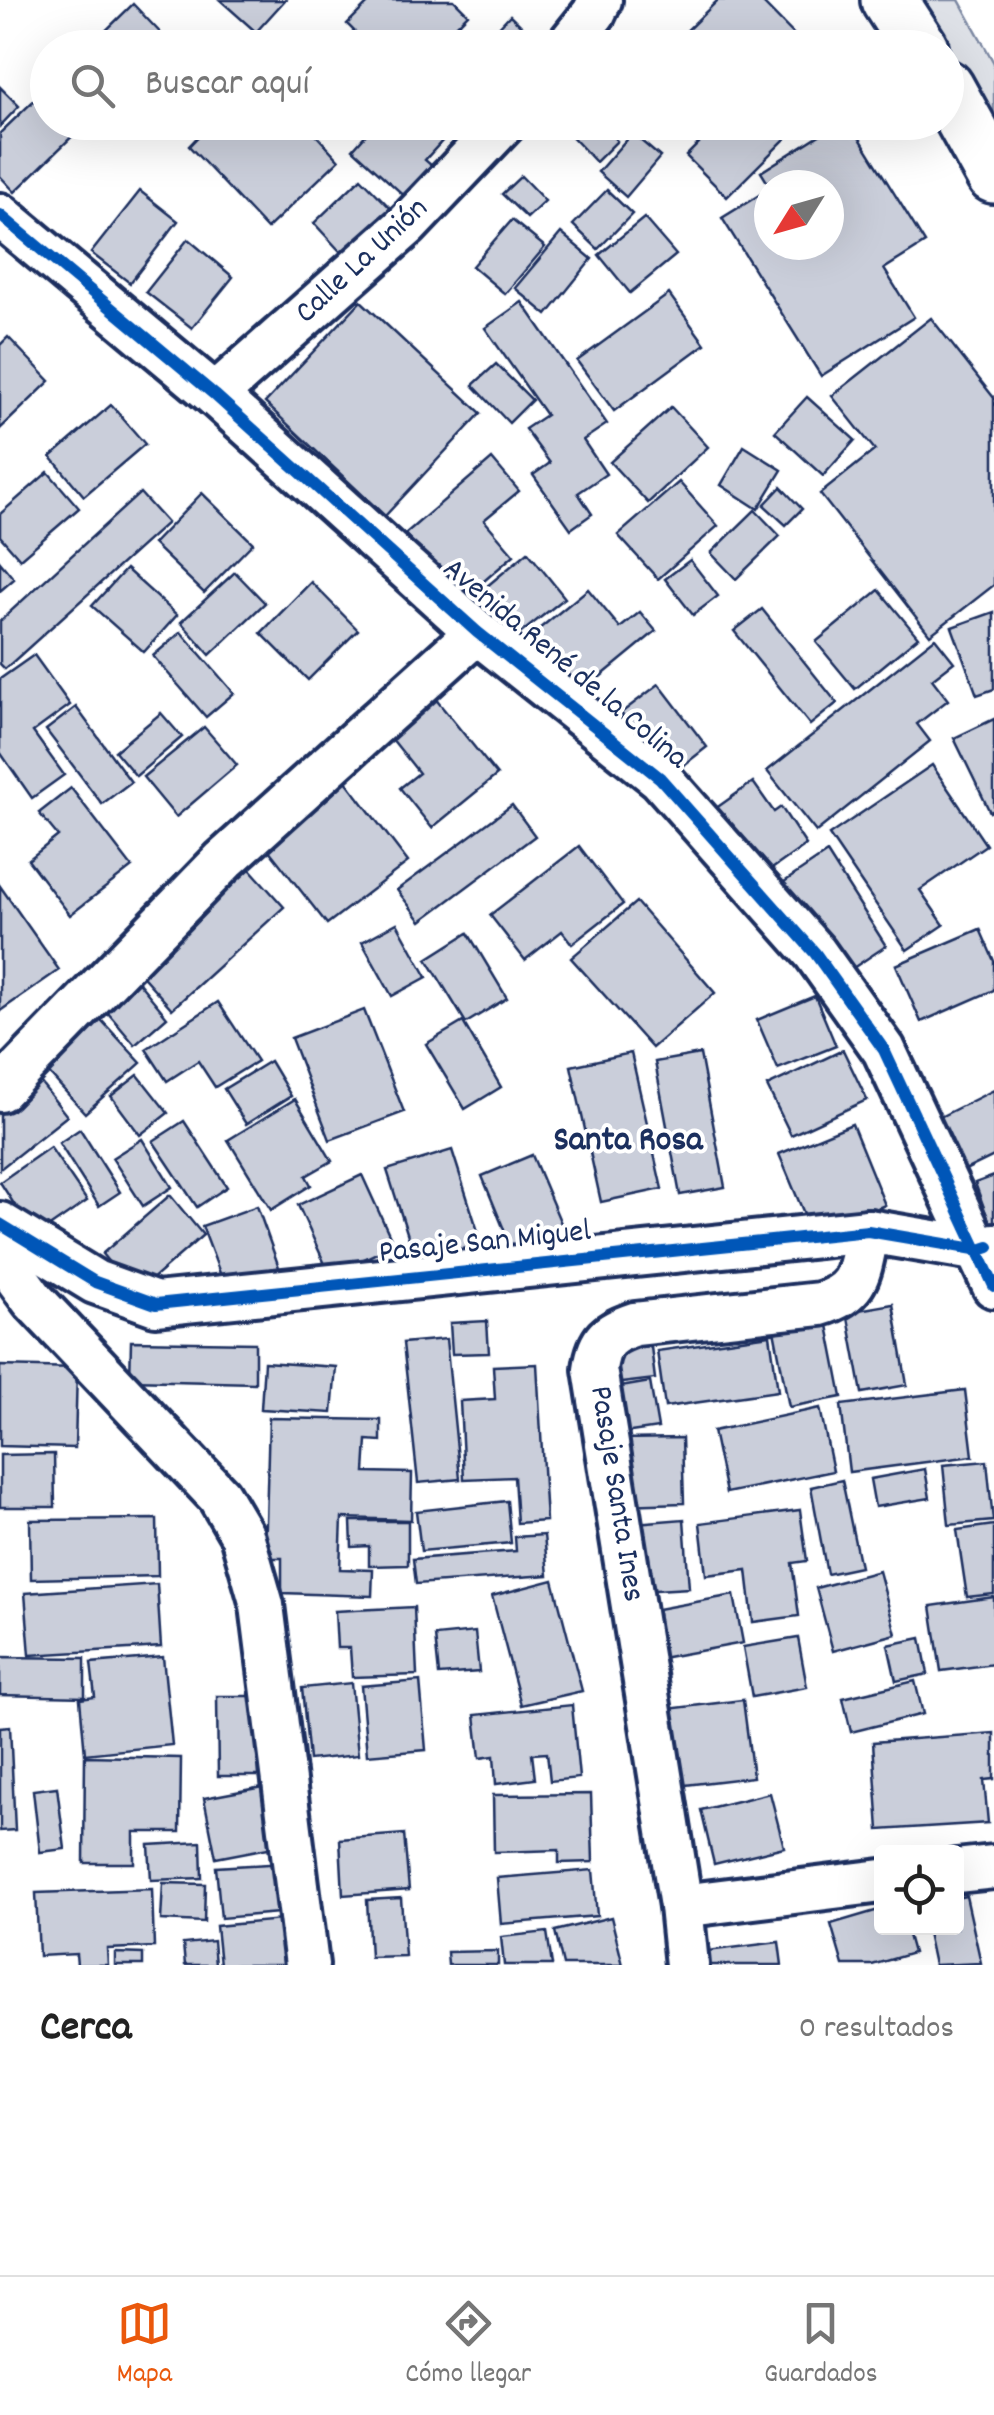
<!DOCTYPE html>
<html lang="es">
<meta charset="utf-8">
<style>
:root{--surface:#fff;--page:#f2f2f2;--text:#222;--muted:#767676;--line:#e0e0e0;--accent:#ea580c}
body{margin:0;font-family:Dekko,sans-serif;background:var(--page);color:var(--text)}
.controls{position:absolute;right:30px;bottom:30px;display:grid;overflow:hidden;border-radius:10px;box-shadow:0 10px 40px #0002}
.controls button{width:90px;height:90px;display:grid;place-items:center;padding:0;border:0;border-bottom:2px solid var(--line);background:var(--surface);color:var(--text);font:50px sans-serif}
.compass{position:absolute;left:754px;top:170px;width:90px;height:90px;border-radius:50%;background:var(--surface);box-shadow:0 10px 40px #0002;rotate:233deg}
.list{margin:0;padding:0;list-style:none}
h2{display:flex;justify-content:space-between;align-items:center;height:130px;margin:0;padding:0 40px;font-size:42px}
h2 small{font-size:32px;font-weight:400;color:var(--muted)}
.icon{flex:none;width:55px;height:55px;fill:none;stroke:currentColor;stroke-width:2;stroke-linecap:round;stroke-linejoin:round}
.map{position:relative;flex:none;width:994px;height:1965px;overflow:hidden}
.search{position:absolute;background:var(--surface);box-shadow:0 10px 40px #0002;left:30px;right:30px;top:30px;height:110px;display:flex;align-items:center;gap:25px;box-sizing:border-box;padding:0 35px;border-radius:55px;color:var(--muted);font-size:38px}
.sheet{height:310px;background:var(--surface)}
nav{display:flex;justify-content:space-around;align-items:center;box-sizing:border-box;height:140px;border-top:2px solid var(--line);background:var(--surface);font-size:28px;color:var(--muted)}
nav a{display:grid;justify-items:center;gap:5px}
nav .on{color:var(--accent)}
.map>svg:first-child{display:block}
</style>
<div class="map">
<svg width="994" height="1965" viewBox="0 0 994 1965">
<rect width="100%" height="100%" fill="#fff"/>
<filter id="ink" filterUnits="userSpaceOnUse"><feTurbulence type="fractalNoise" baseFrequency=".01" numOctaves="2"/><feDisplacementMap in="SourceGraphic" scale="20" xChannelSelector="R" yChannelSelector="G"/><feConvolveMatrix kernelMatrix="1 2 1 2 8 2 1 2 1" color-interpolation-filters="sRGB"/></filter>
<g filter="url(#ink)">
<path fill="#dee1e7" stroke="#7c88a2" stroke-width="2.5" d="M920 0H959L994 63V132L939 28Z"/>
<g fill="#caceda" stroke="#1b2f5e" stroke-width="2.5">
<path d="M220 0H285L256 32Z"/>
<path d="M371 0H454L468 14 434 48H371L347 24Z"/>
<path d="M718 0H760L807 48H669Z"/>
<path d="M133 4 170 43 165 48H88Z"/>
<path d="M510 15 539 43 535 48H479Z"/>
<path d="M0 87 19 106 0 126Z"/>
<path d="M48 87V122H87L15 192 0 176V133Z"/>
<path d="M304 122 339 160 267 229 189 146 212 122Z"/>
<path d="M377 122H445L453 129 425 160 439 172 411 202 353 149Z"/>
<path d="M572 122H600L617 141 596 162 565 129Z"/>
<path d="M687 122H802L727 197 686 156 703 139Z"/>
<path d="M840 122H850L925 243 884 269 914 317 821 376 722 218 769 189V245H829V185H769L761 172Z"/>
<path d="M632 133 660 157 626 197 598 172Z"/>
<path d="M521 176 545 201 527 218 502 194Z"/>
<path d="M361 178 398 216 350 262 314 223Z"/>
<path d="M607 190 632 214 598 249 573 225Z"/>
<path d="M140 191 178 221 130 283 91 253Z"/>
<path d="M644 218 676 255 630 293 599 255Z"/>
<path d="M512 220 545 247 505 294 472 266Z"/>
<path d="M561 233 592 259 547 315 515 288Z"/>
<path d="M188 239 233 277 192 328 146 292Z"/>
<path d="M669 294 705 344 614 411 577 361Z"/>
<path d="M361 301 481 413 385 516 265 403Z"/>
<path d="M522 302 607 424 583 440 606 474 578 493 592 514 571 529 533 475 550 463 525 429 546 415 485 328Z"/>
<path d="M931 318 994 398V585L930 635 820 494 875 450 832 396Z"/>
<path d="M8 337 50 381 0 429V345Z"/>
<path d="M496 364 532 400 509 423 473 385Z"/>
<path d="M807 397 855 440 823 476 775 432Z"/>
<path d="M111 405 145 444 84 496 51 457Z"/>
<path d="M671 407 708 447 648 503 610 462Z"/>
<path d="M744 446 782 470 758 509 721 485Z"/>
<path d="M492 459 519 491 484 520 514 555 462 600 405 534Z"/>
<path d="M48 472 79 508 20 559 0 536V514Z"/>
<path d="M679 482 718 526 658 579 618 535Z"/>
<path d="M781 487 802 509 786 525 764 505Z"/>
<path d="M140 493 167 523 5 669 0 664V621Z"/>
<path d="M202 493 253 543 204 593 153 544Z"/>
<path d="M755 510 780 536 736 579 711 553Z"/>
<path d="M528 552 565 598 516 637 480 592Z"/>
<path d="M690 560 718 596 693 615 665 579Z"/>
<path d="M0 562 14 579 0 591Z"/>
<path d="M126 569 177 615 144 652 92 606Z"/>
<path d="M235 572 265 603 210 655 181 622Z"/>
<path d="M311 582 358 630 308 680 261 633Z"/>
<path d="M588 589 620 628 640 612 656 631 577 696 528 638Z"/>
<path d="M879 590 918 637 855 689 816 642Z"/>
<path d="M762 609 837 703 810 725 734 631Z"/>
<path d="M994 612V689L977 695 952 627Z"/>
<path d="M181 632 234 693 206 717 153 656Z"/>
<path d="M935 638 954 662 932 679 948 700 917 724 930 741 816 832 767 771Z"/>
<path d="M34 655 70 705 33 732 64 775 32 798 0 752V679Z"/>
<path d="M659 684 707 747 670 776 621 713Z"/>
<path d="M434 697 497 775 432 828 400 788 419 773 388 734Z"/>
<path d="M76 707 131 782 102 804 46 730Z"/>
<path d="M161 713 182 737 136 776 115 751Z"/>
<path d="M994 719V810L990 812 954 738Z"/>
<path d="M204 727 237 765 176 817 143 777Z"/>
<path d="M932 765 986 845 920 890 944 925 907 950 829 835Z"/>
<path d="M346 781 408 862 327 924 265 845Z"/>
<path d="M753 782 774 812 781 807 806 845 759 878 712 811Z"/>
<path d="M71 788 132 867 70 915 28 860 58 836 39 813Z"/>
<path d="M512 805 535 836 421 921 397 890Z"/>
<path d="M579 846 623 904 572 944 562 931 525 960 490 915Z"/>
<path d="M827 853 886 946 841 976 781 884Z"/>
<path d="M250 869 284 907 172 1009 138 971Z"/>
<path d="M0 886 59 970 0 1011Z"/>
<path d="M636 902 715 993 652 1048 571 958Z"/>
<path d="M397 923 427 977 392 996 362 942Z"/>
<path d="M980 929 994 961V990L921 1022 896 965Z"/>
<path d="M468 933 507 998 466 1023 427 959Z"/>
<path d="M130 972 167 1017 135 1045 97 1000Z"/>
<path d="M815 996 836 1046 778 1069 757 1020Z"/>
<path d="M218 1002 257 1061 215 1087 198 1061 167 1081 146 1049Z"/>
<path d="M91 1009 141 1063 85 1113 36 1059Z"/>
<path d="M364 1010 404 1112 330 1140 291 1038Z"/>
<path d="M463 1022 501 1087 465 1109 426 1044Z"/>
<path d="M843 1050 867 1100 791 1135 767 1086Z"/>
<path d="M631 1053 662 1189 601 1202 571 1066Z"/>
<path d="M700 1054 725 1187 680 1195 655 1062Z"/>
<path d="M270 1061 291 1096 246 1124 224 1089Z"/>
<path d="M138 1075 168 1113 140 1135 111 1096Z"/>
<path d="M37 1078 67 1116 0 1169V1107Z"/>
<path d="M994 1090V1156L965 1170 940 1117Z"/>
<path d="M295 1099 332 1161 306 1176 311 1185 271 1210 228 1140Z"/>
<path d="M184 1121 227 1187 197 1207 153 1141Z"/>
<path d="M852 1124 885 1205 813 1235 779 1154Z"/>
<path d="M80 1129 120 1192 99 1206 59 1143Z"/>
<path d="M142 1139 172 1187 143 1206 112 1158Z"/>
<path d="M50 1147 87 1201 35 1237 0 1182Z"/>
<path d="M452 1150 482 1244 417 1264 387 1170Z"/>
<path d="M532 1155 563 1228 512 1249 482 1176Z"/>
<path d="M362 1175 394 1245 330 1275 298 1205Z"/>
<path d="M994 1176V1226L991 1227 975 1183Z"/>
<path d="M170 1195 203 1235 135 1294 102 1254Z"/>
<path d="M257 1206 280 1270 226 1289 202 1226Z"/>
<path d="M893 1304 907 1385 862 1393 847 1312Z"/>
<path d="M827 1320 842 1397 789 1407 774 1330Z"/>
<path d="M487 1321 489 1353 452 1354 450 1323Z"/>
<path d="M770 1335 778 1391 665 1407 657 1351Z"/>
<path d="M446 1339 460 1479 418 1483 403 1343Z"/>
<path d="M650 1339 655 1379 613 1384 609 1344Z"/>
<path d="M131 1341 255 1343V1383L130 1380Z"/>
<path d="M264 1362 336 1367 332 1413 261 1409Z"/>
<path d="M537 1364 546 1521 517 1523 514 1477 464 1479 460 1401 495 1399 493 1366Z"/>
<path d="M0 1366 77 1368 75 1448 0 1446Z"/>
<path d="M650 1382 658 1428 617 1434 609 1389Z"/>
<path d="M965 1390 973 1456 849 1472 841 1405Z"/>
<path d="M820 1408 833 1471 726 1493 713 1431Z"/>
<path d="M269 1418 381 1420V1441L367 1440 365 1472 412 1473 411 1520 342 1518 340 1569 373 1570 372 1596 282 1593V1558H265Z"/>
<path d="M682 1438 684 1503 621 1505 619 1439Z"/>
<path d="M54 1454 55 1507H0V1455Z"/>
<path d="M987 1461 993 1521 949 1525 943 1465Z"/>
<path d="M925 1469 930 1498 875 1507 870 1479Z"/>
<path d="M842 1480 860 1567 827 1574 811 1487Z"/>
<path d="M507 1501 511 1543 421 1551 416 1511Z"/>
<path d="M800 1510 807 1561 792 1563 799 1616 753 1622 747 1570 706 1575 700 1523Z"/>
<path d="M157 1519 158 1576 31 1579 30 1520Z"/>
<path d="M684 1519 689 1588 639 1591 635 1523Z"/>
<path d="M351 1521H408V1565L369 1566V1546L352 1547Z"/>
<path d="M994 1525V1594L967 1597 957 1530Z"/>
<path d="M544 1535 548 1575 416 1584 413 1559 516 1551 515 1537Z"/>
<path d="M879 1571 896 1634 833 1651 816 1588Z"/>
<path d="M553 1580 582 1691 521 1705 492 1596Z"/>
<path d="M157 1584 161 1647 30 1655 25 1593Z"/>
<path d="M734 1595 743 1643 645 1661 636 1613Z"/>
<path d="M994 1597V1664L941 1671 931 1606Z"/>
<path d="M414 1607 417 1675 352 1677 350 1648H337L335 1611Z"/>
<path d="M475 1632 479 1672 439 1675 435 1636Z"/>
<path d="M798 1638 807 1687 752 1697 743 1647Z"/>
<path d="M921 1638 928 1674 896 1681 888 1645Z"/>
<path d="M0 1657 85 1658V1697L0 1695Z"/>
<path d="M163 1657 172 1745 85 1754 80 1699 95 1697 91 1663Z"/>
<path d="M420 1681 426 1750 367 1755 361 1686Z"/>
<path d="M915 1681 923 1714 851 1732 843 1698Z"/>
<path d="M351 1683 358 1755 309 1760 302 1688Z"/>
<path d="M217 1696H258L259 1776H218Z"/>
<path d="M743 1700 753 1777 668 1787 659 1710Z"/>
<path d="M572 1705 579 1778 550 1781 547 1753 532 1754 535 1779 496 1784 494 1756 480 1758 475 1715Z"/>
<path d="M10 1726 15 1830 0 1831V1727Z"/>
<path d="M994 1733V1779L984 1780 988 1823 879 1830 873 1742Z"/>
<path d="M85 1756 181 1758 180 1832H134V1863H84Z"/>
<path d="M273 1785 284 1845 216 1858 204 1798Z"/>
<path d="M57 1787 65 1849 40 1852 33 1790Z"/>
<path d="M770 1793 784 1847 714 1864 701 1810Z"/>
<path d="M591 1794 593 1862 559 1863V1850L494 1852 493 1795Z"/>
<path d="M404 1834 409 1890 343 1895 340 1839Z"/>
<path d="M201 1842 202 1878 151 1880 149 1845Z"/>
<path d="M286 1863 290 1912 221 1918 216 1867Z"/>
<path d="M593 1870 597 1916 501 1924 497 1878Z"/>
<path d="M163 1883 205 1884 204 1922 161 1920Z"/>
<path d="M152 1889 154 1947 107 1949 108 1965H77L76 1954 39 1956 36 1893Z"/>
<path d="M966 1896 981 1963 934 1965 926 1928H956V1898Z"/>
<path d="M401 1898 405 1956 370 1957 367 1900Z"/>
<path d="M882 1909V1928H906L913 1953 872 1965H843L831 1924Z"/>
<path d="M611 1917 623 1965H563L555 1931Z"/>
<path d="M292 1919 297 1965H220L216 1926Z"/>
<path d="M547 1932 552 1965H504L501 1937Z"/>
<path d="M213 1941 215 1965H185L183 1944Z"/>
<path d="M779 1942 782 1965H708L707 1951Z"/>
<path d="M498 1951V1965H448L447 1952Z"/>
<path d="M115 1953 143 1954V1965H115Z"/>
</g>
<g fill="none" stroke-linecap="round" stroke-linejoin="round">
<defs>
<g id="street">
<path d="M566 48 594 13 600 0"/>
<path d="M0 215 215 395 477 632 660 778 815 953 884 1050 994 1286"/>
<path d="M215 395 407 225 505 122"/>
<path d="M0 1090 224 860 477 632"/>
<path d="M0 1224 95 1282 156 1304 868 1231 980 1250 994 1245"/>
<path d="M0 1255 33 1300 219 1496 242 1535 262 1605 307 1965"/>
<path d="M956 1871 994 1867"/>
<path d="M681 1906 882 1881"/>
<path d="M687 1965 681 1906 595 1369C599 1340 608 1333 635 1324L820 1304C862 1292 859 1269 868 1231"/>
</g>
<g id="highway">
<path d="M889 0 920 48"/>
<path d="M946 88 994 175"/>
</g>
</defs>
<use href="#street" stroke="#1b2f5e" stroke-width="50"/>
<use href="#highway" stroke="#1b2f5e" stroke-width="62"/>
<use href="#street" stroke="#fff" stroke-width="42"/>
<use href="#highway" stroke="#fff" stroke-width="55"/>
<defs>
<g id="cycleway">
<path d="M0 215 215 395 477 632 660 778 815 953 884 1050 994 1286"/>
<path d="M0 1224 95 1282 156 1304 868 1231 980 1250 989 1247"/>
</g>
</defs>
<use href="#cycleway" stroke="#fff" stroke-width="19"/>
<use href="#cycleway" stroke="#0057b8" stroke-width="12"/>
</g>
</g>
<g text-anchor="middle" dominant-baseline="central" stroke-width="8" stroke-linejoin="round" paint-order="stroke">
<g font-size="32" fill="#1b2f5e" stroke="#fff">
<text transform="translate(363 262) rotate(-43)">Calle La Unión</text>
<text transform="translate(564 665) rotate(40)">Avenida René de la Colina</text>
<text transform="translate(485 1244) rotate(-6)">Pasaje San Miguel</text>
<text transform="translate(615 1494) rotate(81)">Pasaje Santa Ines</text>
</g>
<g font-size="35" font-weight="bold" fill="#1b2f5e" stroke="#fff">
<text x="628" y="1142">Santa Rosa</text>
</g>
</g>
</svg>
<div class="controls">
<button><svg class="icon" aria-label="locate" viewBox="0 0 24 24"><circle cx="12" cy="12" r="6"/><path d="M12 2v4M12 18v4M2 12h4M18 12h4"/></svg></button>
</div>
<svg class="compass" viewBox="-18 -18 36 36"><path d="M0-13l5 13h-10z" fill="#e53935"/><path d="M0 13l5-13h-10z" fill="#767676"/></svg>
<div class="search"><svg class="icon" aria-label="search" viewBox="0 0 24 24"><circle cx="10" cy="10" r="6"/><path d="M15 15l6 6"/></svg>Buscar aquí</div>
</div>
<section class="sheet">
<h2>Cerca<small>0 resultados</small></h2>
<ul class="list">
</ul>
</section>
<nav>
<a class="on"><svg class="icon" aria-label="map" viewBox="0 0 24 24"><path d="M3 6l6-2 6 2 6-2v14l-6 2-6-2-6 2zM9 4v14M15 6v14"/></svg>Mapa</a>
<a><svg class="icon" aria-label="directions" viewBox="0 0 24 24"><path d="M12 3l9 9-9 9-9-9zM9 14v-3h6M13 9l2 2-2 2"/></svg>Cómo llegar</a>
<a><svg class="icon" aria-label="saved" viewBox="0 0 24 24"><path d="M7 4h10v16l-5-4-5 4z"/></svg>Guardados</a>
</nav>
